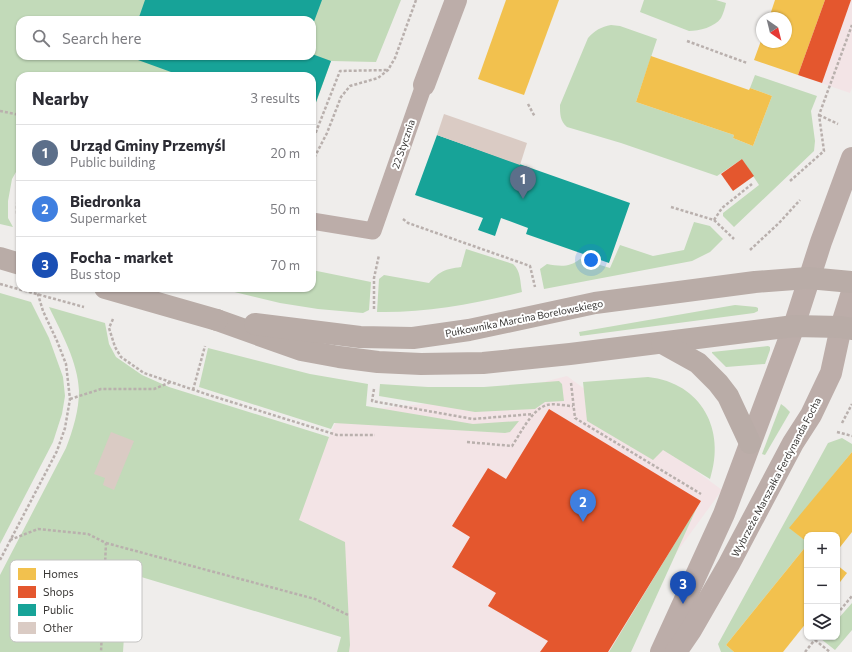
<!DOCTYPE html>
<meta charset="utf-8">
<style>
:root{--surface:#fff;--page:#f2f2f3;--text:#2b2b33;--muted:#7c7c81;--line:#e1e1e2;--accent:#797775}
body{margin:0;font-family:Commissioner,sans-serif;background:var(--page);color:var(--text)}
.controls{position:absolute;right:12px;bottom:12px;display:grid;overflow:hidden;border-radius:8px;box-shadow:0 1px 3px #0004}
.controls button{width:36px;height:36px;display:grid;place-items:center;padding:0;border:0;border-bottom:1px solid var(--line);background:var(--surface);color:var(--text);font:20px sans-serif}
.compass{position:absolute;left:756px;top:12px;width:36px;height:36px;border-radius:50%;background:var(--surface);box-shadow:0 1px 3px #0004;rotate:145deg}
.you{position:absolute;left:591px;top:260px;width:14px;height:14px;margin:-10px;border:3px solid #fff;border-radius:50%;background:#1a73e8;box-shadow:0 0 0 6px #1a73e833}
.badge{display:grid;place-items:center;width:26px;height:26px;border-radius:50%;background:var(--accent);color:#fff;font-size:13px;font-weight:700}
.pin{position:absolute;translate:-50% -33px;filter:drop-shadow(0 1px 2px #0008)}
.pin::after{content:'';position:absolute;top:21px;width:14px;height:12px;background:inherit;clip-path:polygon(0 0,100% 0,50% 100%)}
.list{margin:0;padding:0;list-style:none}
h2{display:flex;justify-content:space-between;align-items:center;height:52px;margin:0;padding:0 16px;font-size:17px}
h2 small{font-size:13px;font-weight:400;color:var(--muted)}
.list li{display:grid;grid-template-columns:26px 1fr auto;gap:12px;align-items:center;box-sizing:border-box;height:56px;padding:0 16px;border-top:1px solid var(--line)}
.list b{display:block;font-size:15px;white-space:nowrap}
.list p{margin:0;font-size:13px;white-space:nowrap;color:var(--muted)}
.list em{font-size:13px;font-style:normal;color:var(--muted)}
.icon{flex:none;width:22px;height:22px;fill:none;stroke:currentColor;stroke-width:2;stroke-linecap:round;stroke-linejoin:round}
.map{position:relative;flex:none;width:852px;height:652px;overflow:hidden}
.search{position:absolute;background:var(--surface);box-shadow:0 1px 3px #0004;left:16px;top:16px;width:300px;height:44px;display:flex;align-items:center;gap:10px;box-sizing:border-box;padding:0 14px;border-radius:12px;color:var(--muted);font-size:15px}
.panel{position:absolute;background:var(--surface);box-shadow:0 1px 3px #0004;left:16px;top:72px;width:300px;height:220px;border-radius:12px}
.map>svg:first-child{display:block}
</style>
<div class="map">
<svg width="852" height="652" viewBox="0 0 852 652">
<rect width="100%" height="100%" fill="#efedeb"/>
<g fill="#f3e4e6">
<path d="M825 0H852V88L850 93 798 75Z"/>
<path d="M567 376 722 490 636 608 616 652H343L347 632 292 522 340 412 476 399Z"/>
</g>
<g fill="#c2dab9" fill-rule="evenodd">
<path d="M0 0H401L376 62 331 61 312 114V76H20V165L12 179 8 201V218L13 227 0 224ZM20 20H312V56H20Z"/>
<path d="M644 0H716L726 3C725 8 723 14 721 18 715 27 699 31 689 31L640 12Z"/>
<path d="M611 25 620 26 657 39 636 102 734 135 733 138 753 146 772 96 750 88 755 75 817 96 811 111 815 141 814 151 734 227 723 216V213L759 185 742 159 717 176 621 143 567 127C560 121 560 114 560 105L588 38C595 30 601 27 611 25Z"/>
<path d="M694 222 710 226 723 239 710 252 692 261 544 289 540 269 547 264C559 266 569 268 580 259L610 268 620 245 653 256 684 250Z"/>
<path d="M466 249 513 264C521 271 520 282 522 292 474 304 425 313 377 312L379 279 384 275 429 283C440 271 445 269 461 267Z"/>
<path d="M312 270 371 282 369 310 363 313 318 309 280 303 222 289V288H312Z"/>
<path d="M0 293 31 302 49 338 63 377 65 396 62 414 53 442 0 544Z"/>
<path d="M735 305 756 307 758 308V311L754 313 580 336 579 332Z"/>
<path d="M49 307 105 323 109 344 116 357 142 375 169 387 329 437 299 520 345 542 350 645 349 652H337L341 637 128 573 123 652H0V575L66 448C73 430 79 410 79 391 78 362 61 332 49 307Z"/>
<path d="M768 346 770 347V350L765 364 726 367 712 353V352Z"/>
<path d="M208 348 310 374 368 384 366 406 473 424 519 421 510 432 505 433 334 423 331 429 199 387Z"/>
<path d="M648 377C702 383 726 430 710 479L663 450 653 460 587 421 583 382Z"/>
<path d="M559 381 562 384 564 401 545 402 535 409 475 412 379 396 380 384 428 387H484Z"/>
<path d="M781 404 785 407 790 412 765 455 762 454Z"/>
<path d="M842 438 852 444V452L790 528 807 542V545L726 645 734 652H721L718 644 828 443Z"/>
<path d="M698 505 631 652H609Z"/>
<path d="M852 603V630L835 650 821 639 823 637H837V620Z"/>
</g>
<g fill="#f2c14e">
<path d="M506 0H559L524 95 478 79Z"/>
<path d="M775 0H825L798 75 754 60 762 38V42H786V18H769Z"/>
<path d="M651 56 749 90 750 88 772 96 753 146 733 138 734 135 636 102Z"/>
<path d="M852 452V532L837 551V535H807V542L789 528Z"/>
<path d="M807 545V622L783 652H734L726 645Z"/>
<path d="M837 565 847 573 837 586Z"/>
</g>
<g fill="#e4572e">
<path d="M825 0H851L822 83 798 75Z"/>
<path d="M742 159 754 176 733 191 721 174Z"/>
<path d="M549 409 701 501 608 652H540L548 641 488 606 496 593 452 567 470 537 452 526 488 468 506 479Z"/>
</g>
<g fill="#17a398">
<path d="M145 0H322L312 27V20H138Z"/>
<path d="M312 54 331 61 312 113V76H182L127 56H312Z"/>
<path d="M437 135 630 203 609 263 526 234 528 228 501 218 495 236 478 230 483 218 415 195Z"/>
</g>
<g fill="#dacbc4">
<path d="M444 114 527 143 520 165 437 135Z"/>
<path d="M111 432 134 441 114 490 103 485 105 478 94 474Z"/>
</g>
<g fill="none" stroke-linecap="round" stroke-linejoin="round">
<g stroke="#b9b0ad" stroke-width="2.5" stroke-dasharray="3 2" stroke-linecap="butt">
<path d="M687 41 747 63"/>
<path d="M528 104 535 117"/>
<path d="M0 111 20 115"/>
<path d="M819 115 838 124"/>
<path d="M312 142 340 71 388 70"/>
<path d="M312 162 327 133 341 97 350 86 378 78 388 70 395 58 416 0"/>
<path d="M20 181C17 199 15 214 20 231"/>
<path d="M790 181 824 151 819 115 852 25"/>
<path d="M671 207 714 220 734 239"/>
<path d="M403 219 408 223 530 266 535 287"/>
<path d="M714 220 722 208 752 184"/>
<path d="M750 250 779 223 800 200"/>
<path d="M374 309V278L379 255"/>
<path d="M113 319 109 328 115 347 121 357 144 373 209 395 337 435H375"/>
<path d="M571 383 575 418 701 494"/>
<path d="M374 389 372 401 473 419 533 414"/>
<path d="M193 390 205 346"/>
<path d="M70 399 101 389H154L171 382"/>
<path d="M842 423 852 404"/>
<path d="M837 432 852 436"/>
<path d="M467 442 512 446C521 433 531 410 547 405 555 403 565 406 573 406"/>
<path d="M10 540 38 529 88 534 106 543 101 652"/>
<path d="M106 543 315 599 348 615"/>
<path d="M0 560 57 451 65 428 70 399 66 364 57 341 43 311 36 288"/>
<path d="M837 614 852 596"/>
<path d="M815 640 830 652"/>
<path d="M805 652 817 637"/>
</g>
<path stroke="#bcada9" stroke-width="17" d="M312 221 373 231 424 85"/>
<g stroke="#bcada9" stroke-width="22">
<path d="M424 85 456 0"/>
<path d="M661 652 724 514 794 326"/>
<path d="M676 652 691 630 729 564 793 443 811 415 831 373 841 327"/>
</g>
<g stroke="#bcada9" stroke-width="22">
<path d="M794 326 821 242 852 158"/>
<path d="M841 327 852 292"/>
</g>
<g stroke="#b9aca7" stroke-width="22">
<path d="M0 258 20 264"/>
<path d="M217 320 301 350 339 357 378 362 421 364 483 363 570 354 794 326 841 327 852 329"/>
<path d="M255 324 360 337 413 338 469 330 595 303 755 282 808 278 852 282"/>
<path d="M662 343 698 363 718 383 728 396 750 443"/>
</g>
<path stroke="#b9b0ad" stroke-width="2.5" stroke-dasharray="3 2" stroke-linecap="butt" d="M0 284 84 307"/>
<path stroke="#b9aca7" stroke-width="22" d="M105 288 217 320"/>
</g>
<g text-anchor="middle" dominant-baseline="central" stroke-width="4" stroke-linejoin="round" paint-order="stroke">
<g font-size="10" fill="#393735" stroke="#fff">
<text transform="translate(403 144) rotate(-71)">22 Stycznia</text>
<text transform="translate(524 318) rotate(-11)">Pułkownika Marcina Borelowskiego</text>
<text transform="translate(776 477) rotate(-62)">Wybrzeże Marszałka Ferdynanda Focha</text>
</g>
</g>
<rect x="10" y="560" width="132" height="82" rx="6" fill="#fff" stroke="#c4c3c2" stroke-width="1"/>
<rect x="18" y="568" width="18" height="12" fill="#f2c14e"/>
<rect x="18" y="586" width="18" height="12" fill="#e4572e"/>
<rect x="18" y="604" width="18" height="12" fill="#17a398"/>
<rect x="18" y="622" width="18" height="12" fill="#dacbc4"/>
<g font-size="11" fill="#393735">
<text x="43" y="578">Homes</text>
<text x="43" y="596">Shops</text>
<text x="43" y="614">Public</text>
<text x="43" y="632">Other</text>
</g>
</svg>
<div class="controls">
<button>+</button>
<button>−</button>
<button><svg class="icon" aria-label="layers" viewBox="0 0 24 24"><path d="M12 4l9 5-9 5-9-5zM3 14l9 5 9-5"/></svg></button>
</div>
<svg class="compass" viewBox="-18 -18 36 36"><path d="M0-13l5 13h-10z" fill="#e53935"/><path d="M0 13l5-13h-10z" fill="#7c7c81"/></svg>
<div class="you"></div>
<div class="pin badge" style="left:523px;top:199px;background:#5c6f8a">1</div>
<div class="pin badge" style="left:583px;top:522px;background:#3f7fe0">2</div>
<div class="pin badge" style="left:683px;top:604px;background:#1a4fb4">3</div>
<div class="search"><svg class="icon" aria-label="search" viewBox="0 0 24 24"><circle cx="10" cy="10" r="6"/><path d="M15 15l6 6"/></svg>Search here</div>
<section class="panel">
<h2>Nearby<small>3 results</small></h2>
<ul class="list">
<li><span class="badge" style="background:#5c6f8a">1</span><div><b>Urząd Gminy Przemyśl</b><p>Public building</p></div><em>20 m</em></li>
<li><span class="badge" style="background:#3f7fe0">2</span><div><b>Biedronka</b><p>Supermarket</p></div><em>50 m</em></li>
<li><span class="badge" style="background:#1a4fb4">3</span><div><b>Focha - market</b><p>Bus stop</p></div><em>70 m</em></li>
</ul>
</section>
</div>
